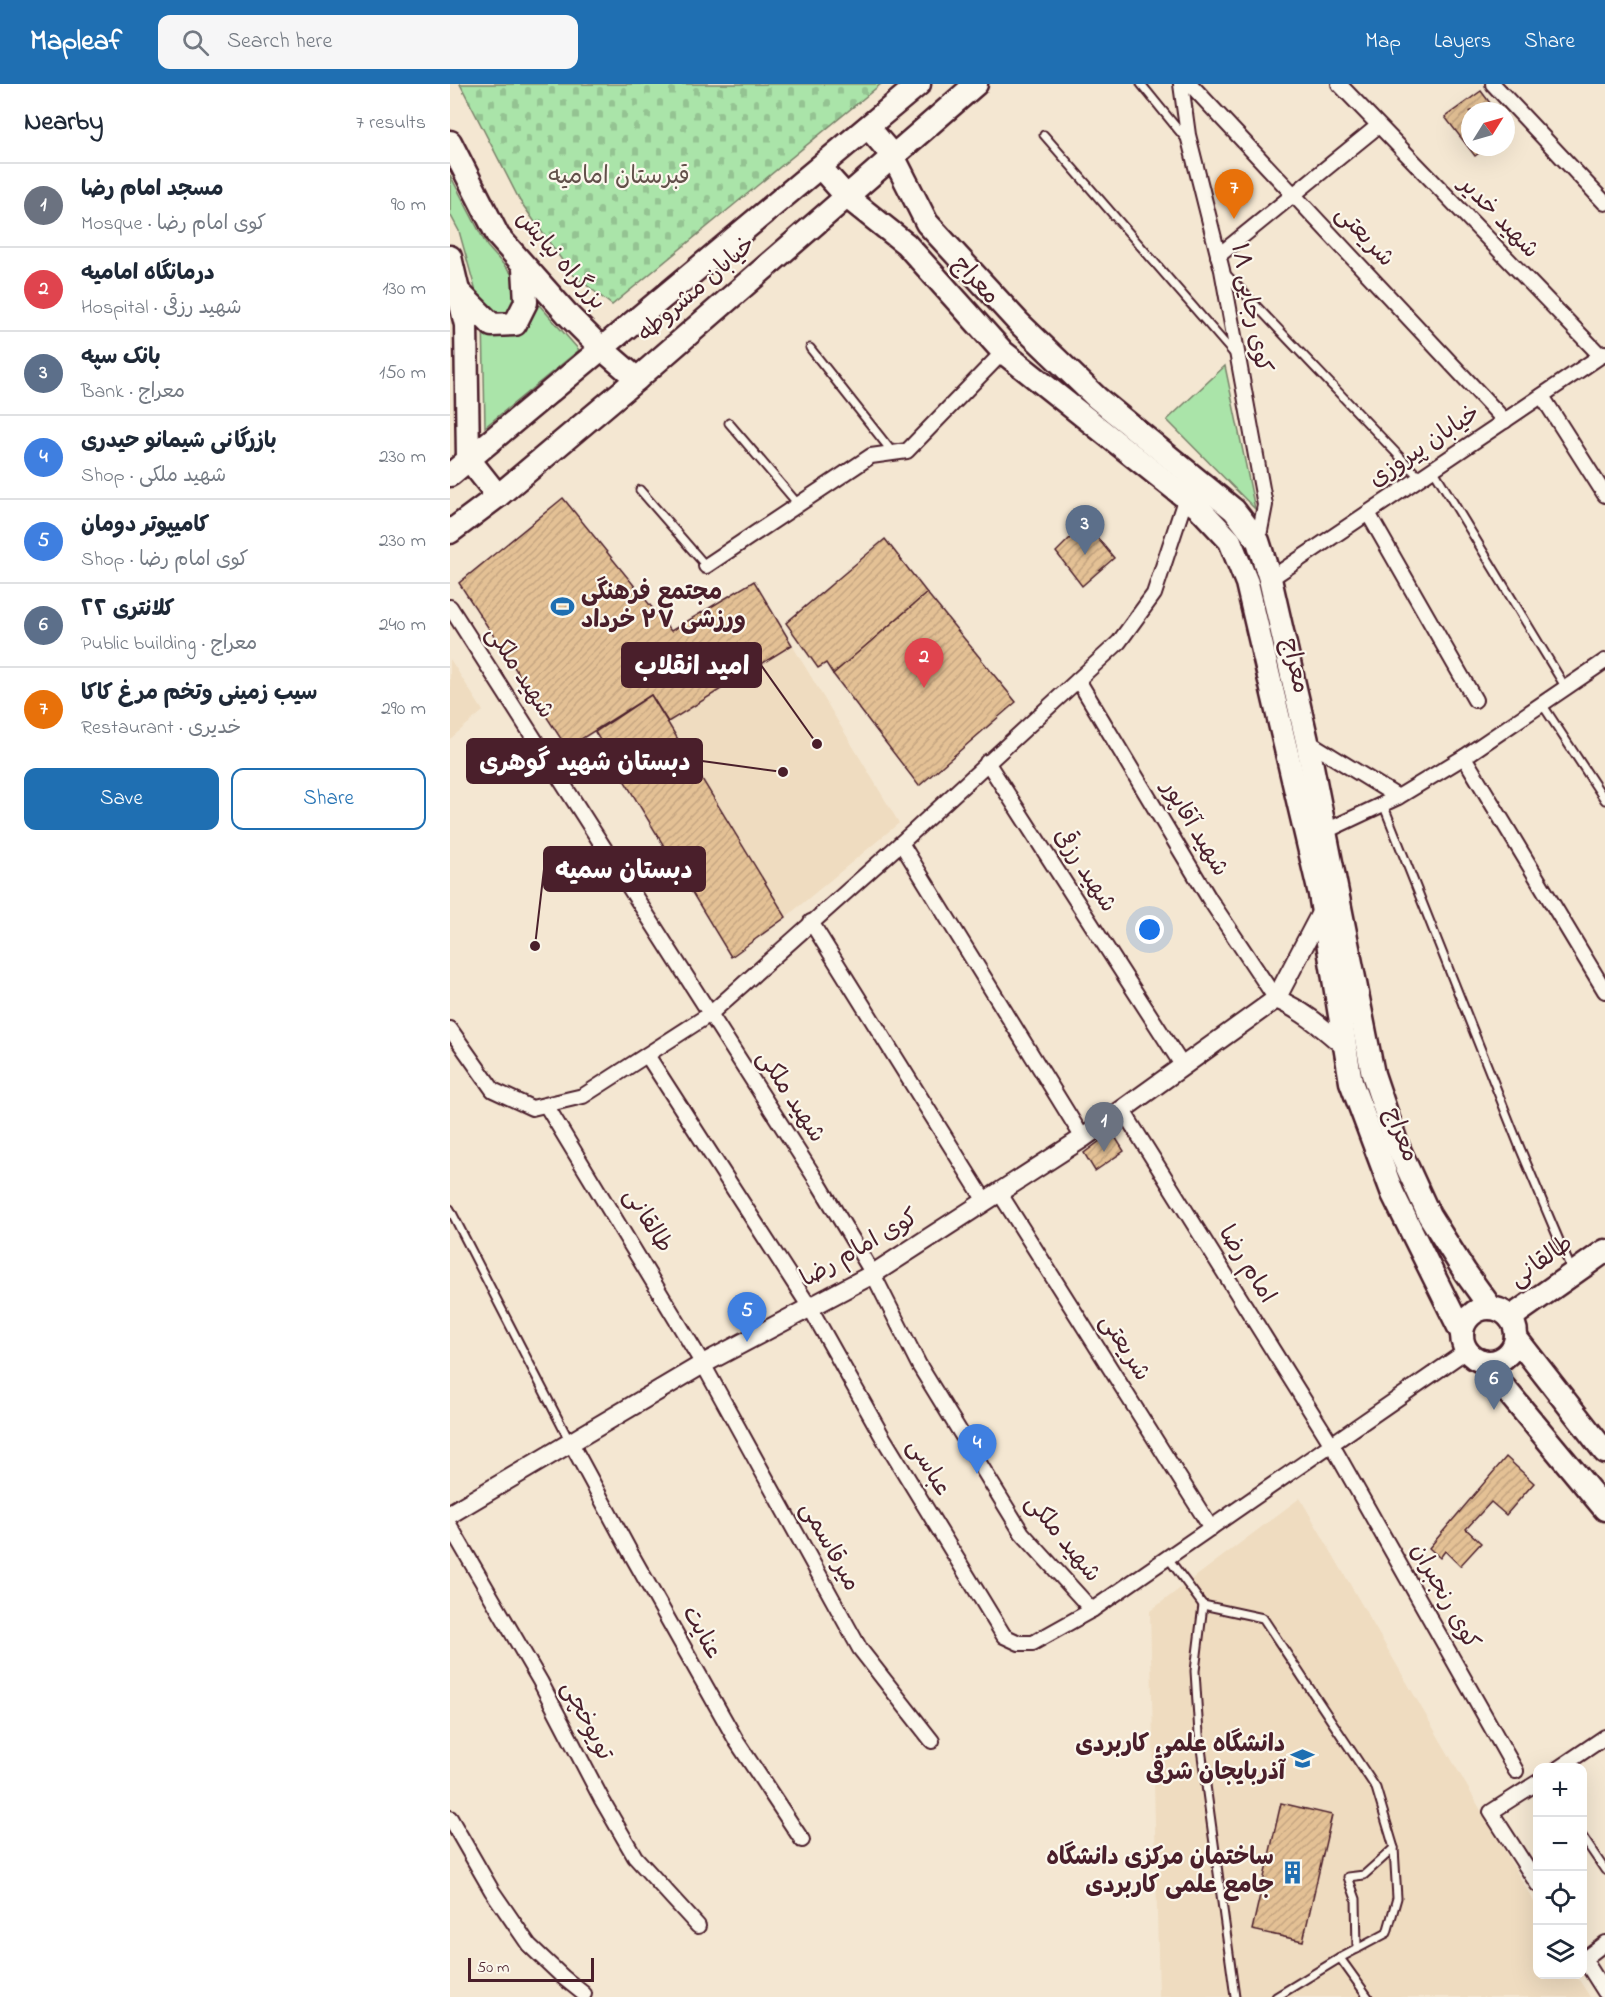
<!DOCTYPE html>
<meta charset="utf-8">
<style>
:root{--surface:#fff;--page:#f6f6f7;--text:#1f2937;--muted:#747a83;--line:#e0e1e3;--accent:#1f6fb2}
body{margin:0;font-family:"Indie Flower","Playpen Sans Arabic",sans-serif;background:var(--page);color:var(--text)}
.controls{position:absolute;right:18px;bottom:18px;display:grid;overflow:hidden;border-radius:12px;box-shadow:0 6px 24px #0002}
.controls button{width:54px;height:54px;display:grid;place-items:center;padding:0;border:0;border-bottom:2px solid var(--line);background:var(--surface);color:var(--text);font:30px sans-serif}
.compass{position:absolute;left:1011px;top:18px;width:54px;height:54px;border-radius:50%;background:var(--surface);box-shadow:0 6px 24px #0002;rotate:53deg}
.scale{position:absolute;left:18px;bottom:15px;width:126px;box-sizing:border-box;padding-left:6px;border:3px solid #4a1f2b;border-top:0;font-size:16px;line-height:21px;white-space:nowrap;color:#4a1f2b;-webkit-text-stroke:4px #fbf7ec;paint-order:stroke}
.you{position:absolute;left:700px;top:846px;width:21px;height:21px;margin:-15px;border:4px solid #fff;border-radius:50%;background:#1a73e8;box-shadow:0 0 0 9px #1a73e833}
.badge{display:grid;place-items:center;width:39px;height:39px;border-radius:50%;background:var(--accent);color:#fff;font-size:20px;font-weight:700}
.pin{position:absolute;translate:-50% -50px;filter:drop-shadow(0 2px 3px #0008)}
.pin::after{content:'';position:absolute;top:32px;width:21px;height:18px;background:inherit;clip-path:polygon(0 0,100% 0,50% 100%)}
.list{margin:0;padding:0;list-style:none}
h2{display:flex;justify-content:space-between;align-items:center;height:78px;margin:0;padding:0 24px;font-size:26px}
h2 small{font-size:20px;font-weight:400;color:var(--muted)}
.list li{display:grid;grid-template-columns:39px 1fr auto;gap:18px;align-items:center;box-sizing:border-box;height:84px;padding:0 24px;border-top:2px solid var(--line)}
.list b{display:block;font-size:22px;white-space:nowrap}
.list p{margin:0;font-size:20px;white-space:nowrap;color:var(--muted)}
.list em{font-size:20px;font-style:normal;color:var(--muted)}
.actions{display:flex;gap:12px;padding:18px 24px}
.actions a{flex:1;padding:14px 0;border:2px solid var(--accent);border-radius:12px;text-align:center;font-size:21px;color:var(--accent)}
.actions .main{background:var(--accent);color:#fff}
.icon{flex:none;width:33px;height:33px;fill:none;stroke:currentColor;stroke-width:2;stroke-linecap:round;stroke-linejoin:round}
.map{position:relative;flex:none;width:1155px;height:1913px;overflow:hidden}
header{display:flex;align-items:center;gap:36px;box-sizing:border-box;height:84px;padding:0 30px;background:var(--accent);color:#fff}
header strong{font-size:28px}
nav{display:flex;gap:33px;margin-inline-start:auto;font-size:21px}
.search{width:420px;height:54px;background:var(--page);display:flex;align-items:center;gap:15px;box-sizing:border-box;padding:0 21px;border-radius:12px;color:var(--muted);font-size:22px}
main{display:flex}
aside{flex:1;background:var(--surface)}
.map>svg:first-child{display:block}
</style>
<header>
<strong>Mapleaf</strong>
<div class="search"><svg class="icon" aria-label="search" viewBox="0 0 24 24"><circle cx="10" cy="10" r="6"/><path d="M15 15l6 6"/></svg>Search here</div>
<nav><a>Map</a><a>Layers</a><a>Share</a></nav>
</header>
<main>
<aside>
<h2>Nearby<small>7 results</small></h2>
<ul class="list">
<li><span class="badge" style="background:#6b7280">1</span><div><b>مسجد امام رضا</b><p>Mosque · کوی امام رضا</p></div><em>90 m</em></li>
<li><span class="badge" style="background:#e0444e">2</span><div><b>درمانگاه امامیه</b><p>Hospital · شهید رزقی</p></div><em>130 m</em></li>
<li><span class="badge" style="background:#5c6f8a">3</span><div><b>بانک سپه</b><p>Bank · معراج</p></div><em>150 m</em></li>
<li><span class="badge" style="background:#3f7fe0">4</span><div><b>بازرگانی شیمانو حیدری</b><p>Shop · شهید ملکی</p></div><em>230 m</em></li>
<li><span class="badge" style="background:#3f7fe0">5</span><div><b>کامیپوتر دومان</b><p>Shop · کوی امام رضا</p></div><em>230 m</em></li>
<li><span class="badge" style="background:#5c6f8a">6</span><div><b>کلانتری ٢٢</b><p>Public building · معراج</p></div><em>240 m</em></li>
<li><span class="badge" style="background:#e8710a">7</span><div><b>سیب زمینی وتخم مرغ کاکا</b><p>Restaurant · خدیری</p></div><em>290 m</em></li>
</ul>
<div class="actions"><a class="main">Save</a><a>Share</a></div>
</aside>
<div class="map">
<svg width="1155" height="1913" viewBox="0 0 1155 1913">
<defs>
<pattern id="cemetery-stones" width="16" height="16" patternUnits="userSpaceOnUse" patternTransform="scale(1.5)"><rect width="16" height="16" fill="#aae4a9"/><path d="M2 7V4a2 2 0 0 1 4 0v3zM10 15v-3a2 2 0 0 1 4 0v3z" fill="#94c392"/></pattern>
<pattern id="building-hatch" width="6" height="6" patternUnits="userSpaceOnUse" patternTransform="scale(1.5)"><rect width="6" height="6" fill="#e4c195"/><path d="M-1 1l2-2M0 6l6-6M5 7l2-2" fill="none" stroke="#c5a581"/></pattern>
</defs>
<rect width="100%" height="100%" fill="#f4e7d2"/>
<filter id="ink" filterUnits="userSpaceOnUse"><feTurbulence type="fractalNoise" baseFrequency=".0167" numOctaves="2"/><feDisplacementMap in="SourceGraphic" scale="12" xChannelSelector="R" yChannelSelector="G"/><feConvolveMatrix kernelMatrix="1 2 1 2 8 2 1 2 1" color-interpolation-filters="sRGB"/></filter>
<g filter="url(#ink)">
<g fill="#efdcc0">
<path d="M342 561 449 739 336 833 218 638Z"/>
<path d="M0 575 33 627 0 655Z"/>
<path d="M850 1414 1087 1823 1088 1890 1126 1891 1140 1913H709L700 1527Z"/>
</g>
<g fill="#aae4a9" stroke="#7a826a" stroke-width="1.5">
<path d="M0 91 37 162 129 266 35 343 33 233 9 147 0 130Z"/>
<path d="M775 282 805 425 717 336Z"/>
</g>
<path fill="url(#cemetery-stones)" stroke="#7a826a" stroke-width="1.5" d="M10 0H431L162 221 121 189 70 117Z"/>
<g fill="url(#building-hatch)" stroke="#4a1f2b" stroke-width="1.5">
<path d="M1031 7 1046 27H1020V63H1037L1025 72 995 33Z"/>
<path d="M113 414 221 547 304 497 342 561 218 638 201 611 117 664 9 499Z"/>
<path d="M635 439 664 474 632 502 606 468Z"/>
<path d="M435 455 477 509 383 590 376 579 368 584 336 539Z"/>
<path d="M477 509 566 618 469 702 383 590Z"/>
<path d="M201 611 336 833 281 873 145 648Z"/>
<path d="M662 1048 674 1067 645 1087 634 1069Z"/>
<path d="M1056 1373 1084 1399 1056 1431 1041 1418 1016 1445 1031 1459 1010 1482 995 1467 990 1474 979 1464Z"/>
<path d="M831 1719 882 1731 853 1857 802 1846Z"/>
</g>
<g fill="none" stroke-linecap="round" stroke-linejoin="round">
<defs>
<g id="service">
<path d="M691 0 735 54"/>
<path d="M594 51 785 271"/>
<path d="M776 190 969 393"/>
<path d="M360 264 443 369"/>
<path d="M279 339 348 420"/>
<path d="M983 385 1116 604"/>
<path d="M190 406 256 482"/>
<path d="M1092 620 1155 716"/>
<path d="M933 720 1070 1064 1122 1187"/>
<path d="M0 1125 120 1358"/>
<path d="M718 1474 753 1521 813 1534 926 1704 944 1764 947 1814 937 1849 890 1874 826 1913"/>
<path d="M753 1521 745 1587 749 1650 785 1913"/>
<path d="M1132 1752 1155 1786"/>
<path d="M907 1865 906 1815 898 1793 914 1791 944 1764"/>
<path d="M890 1874 918 1913"/>
</g>
<g id="minor">
<path d="M731 0 738 51 772 186 815 421 808 457"/>
<path d="M740 0 1055 337"/>
<path d="M889 0 1151 272"/>
<path d="M1043 0 1155 119"/>
<path d="M768 172 928 42"/>
<path d="M1092 312 1155 411"/>
<path d="M918 429 1025 616"/>
<path d="M256 482 421 372 457 367 553 268"/>
<path d="M820 495 1155 269"/>
<path d="M0 523 369 1100 423 1190 469 1281 572 1449 642 1526"/>
<path d="M628 596 760 816 826 915"/>
<path d="M857 657 948 713"/>
<path d="M1014 673 1155 907"/>
<path d="M537 678 732 981"/>
<path d="M876 747 948 713 1014 673 1155 577"/>
<path d="M451 759 633 1054"/>
<path d="M361 838 535 1117"/>
<path d="M0 945 43 1006 82 1024 133 1012 260 930 451 759 669 558 704 510 736 413"/>
<path d="M197 971 359 1222 432 1352 554 1552 569 1559H583L642 1526 1016 1267"/>
<path d="M96 1021 253 1280 410 1565 482 1657"/>
<path d="M672 1025 882 1361 1066 1687"/>
<path d="M549 1108 761 1444"/>
<path d="M121 1359 180 1468 287 1658 352 1756"/>
<path d="M0 1442 90 1597 152 1716 185 1773 248 1842"/>
<path d="M1109 1684 1155 1653"/>
<path d="M1088 1698 1041 1728 1088 1801"/>
<path d="M0 1734 42 1807 79 1861 114 1894 134 1910"/>
<path d="M1155 1859 1134 1875 1155 1908"/>
</g>
<g id="tertiary">
<path d="M826 915C853 926 873 944 895 963"/>
<path d="M0 1430 253 1280 423 1190 633 1054 826 915 873 825"/>
</g>
<g id="primary">
<path d="M418 43 443 72 477 139 569 239 647 314 784 426 808 457 820 495 857 657 923 990 947 1061 979 1131 1015 1188 1041 1224"/>
<path d="M370 83 397 113 456 160 553 268 750 425 780 457 797 499 870 810 901 998 943 1110 1012 1249"/>
<path d="M0 391 469 0"/>
<path d="M0 448 48 412 187 295 526 0"/>
<circle cx="1039" cy="1251" r="27"/>
<path d="M1060 1234 1155 1167"/>
<path d="M1066 1254 1155 1368"/>
<path d="M1032 1277 1155 1425"/>
</g>
<g id="trunk">
<path d="M0 58 48 152 120 233 151 264 187 295"/>
<path d="M0 173 16 241 18 374 48 412"/>
<path d="M9 208 42 241 65 240 76 218 74 184"/>
</g>
</defs>
<use href="#service" stroke="#4a1f2b" stroke-width="11"/>
<use href="#minor" stroke="#4a1f2b" stroke-width="18"/>
<use href="#tertiary" stroke="#4a1f2b" stroke-width="22"/>
<use href="#primary" stroke="#4a1f2b" stroke-width="27"/>
<use href="#trunk" stroke="#4a1f2b" stroke-width="27"/>
<use href="#service" stroke="#fbf7ec" stroke-width="7"/>
<use href="#minor" stroke="#fbf7ec" stroke-width="14"/>
<use href="#tertiary" stroke="#fbf7ec" stroke-width="18"/>
<use href="#primary" stroke="#fbf7ec" stroke-width="22"/>
<use href="#trunk" stroke="#fbf7ec" stroke-width="22"/>
</g>
</g>
<defs>
<symbol id="stadium-bare" viewBox="-9 -9 18 18"><path d="M0-5a6.5 5 0 1 0 0 10a6.5 5 0 1 0 0-10ZM-3.5-1.8h7v3.6h-7Z" fill="#1f6fb2" stroke="#fbf7ec" stroke-width="2.5" paint-order="stroke"/></symbol>
<symbol id="university-bare" viewBox="-9 -9 18 18"><path d="M0-5L7-2L0 1L-7-2ZM-4 1L0 2.5L4 1V4Q0 6-4 4Z" fill="#1f6fb2" stroke="#fbf7ec" stroke-width="2.5" paint-order="stroke"/></symbol>
<symbol id="building-bare" viewBox="-9 -9 18 18"><path d="M-4-6H4V6H1V3H-1V6H-4ZM-2.5-4.3h1.7v1.8h-1.7ZM.8-4.3h1.7v1.8H.8ZM-2.5-1h1.7V.8h-1.7ZM.8-1h1.7V.8H.8Z" fill="#1f6fb2" stroke="#fbf7ec" stroke-width="2.5" paint-order="stroke"/></symbol>
</defs>
<g fill-rule="evenodd">
<use href="#stadium-bare" x="96" y="506" width="33" height="33"/>
<use href="#university-bare" x="836" y="1658" width="33" height="33"/>
<use href="#building-bare" x="826" y="1772" width="33" height="33"/>
</g>
<g text-anchor="middle" dominant-baseline="central" stroke-width="4.5" stroke-linejoin="round" paint-order="stroke">
<g font-size="24" fill="#62504a" stroke="#fbf7ec">
<text x="169" y="93">قبرستان امامیه</text>
</g>
<g font-size="24" fill="#4a1f2b" stroke="#fbf7ec">
<text transform="translate(1048 134) rotate(46)">شهید خدیر</text>
<text transform="translate(914 153) rotate(47)">شریعتی</text>
<text transform="translate(110 177) rotate(49)">بزرگراه نیایش</text>
<text transform="translate(525 197) rotate(48)">معراج</text>
<text transform="translate(247 206) rotate(-41)">خیابان مشروطه</text>
<text transform="translate(800 224) rotate(79)">کوی رجایی ۱۸</text>
<text transform="translate(975 363) rotate(-34)">خیابان پیروزی</text>
<text transform="translate(844 582) rotate(77)">معراج</text>
<text transform="translate(69 589) rotate(57)">شهید ملکی</text>
<text transform="translate(744 745) rotate(59)">شهید آقاپور</text>
<text transform="translate(634 787) rotate(57)">شهید رزقی</text>
<text transform="translate(340 1013) rotate(57)">شهید ملکی</text>
<text transform="translate(950 1051) rotate(69)">معراج</text>
<text transform="translate(197 1137) rotate(58)">طالقانی</text>
<text transform="translate(410 1165) rotate(-30)">کوی امام رضا</text>
<text transform="translate(1092 1178) rotate(-35)">طالقانی</text>
<text transform="translate(796 1181) rotate(58)">امام رضا</text>
<text transform="translate(674 1264) rotate(58)">شریعتی</text>
<text transform="translate(478 1384) rotate(59)">عباسی</text>
<text transform="translate(612 1455) rotate(51)">شهید ملکی</text>
<text transform="translate(379 1463) rotate(61)">میرقاسمی</text>
<text transform="translate(994 1513) rotate(61)">کوی رنجبران</text>
<text transform="translate(251 1549) rotate(61)">عنایت</text>
<text transform="translate(136 1637) rotate(63)">تویوخچی</text>
</g>
<g font-size="24" font-weight="bold" fill="#4a1f2b" stroke="#fbf7ec" text-anchor="end">
<text x="131" y="509" text-anchor="start">مجتمع فرهنگی<tspan x="131" dy="28">ورزشی ۲۷ خرداد</tspan></text>
<text x="835" y="1661">دانشگاه علمی کاربردی<tspan x="835" dy="28">آذربایجان شرقی</tspan></text>
<text x="824" y="1774">ساختمان مرکزی دانشگاه<tspan x="824" dy="28">جامع علمی کاربردی</tspan></text>
</g>
</g>
<path fill="none" stroke="#4a1f2b" stroke-width="2" d="M367 660L311 581M333 688L252 677M85 862L94 785"/>
<g fill="#4a1f2b" stroke="#fbf7ec" stroke-width="2">
<circle cx="367" cy="660" r="6"/>
<circle cx="333" cy="688" r="6"/>
<circle cx="85" cy="862" r="6"/>
</g>
<g fill="#4a1f2b" stroke="#4a1f2b" stroke-width="2">
<rect x="172" y="559" width="139" height="44" rx="6"/>
<rect x="17" y="655" width="235" height="44" rx="6"/>
<rect x="94" y="763" width="161" height="44" rx="6"/>
</g>
<g font-size="26" text-anchor="middle" font-weight="bold" fill="#fff">
<text x="242" y="590">امید انقلاب</text>
<text x="135" y="686">دبستان شهید گوهری</text>
<text x="174" y="794">دبستان سمیه</text>
</g>
</svg>
<div class="controls">
<button>+</button>
<button>−</button>
<button><svg class="icon" aria-label="locate" viewBox="0 0 24 24"><circle cx="12" cy="12" r="6"/><path d="M12 2v4M12 18v4M2 12h4M18 12h4"/></svg></button>
<button><svg class="icon" aria-label="layers" viewBox="0 0 24 24"><path d="M12 4l9 5-9 5-9-5zM3 14l9 5 9-5"/></svg></button>
</div>
<svg class="compass" viewBox="-18 -18 36 36"><path d="M0-13l5 13h-10z" fill="#e53935"/><path d="M0 13l5-13h-10z" fill="#747a83"/></svg>
<div class="scale">50 m</div>
<div class="you"></div>
<div class="pin badge" style="left:654px;top:1068px;background:#6b7280">1</div>
<div class="pin badge" style="left:474px;top:604px;background:#e0444e">2</div>
<div class="pin badge" style="left:635px;top:471px;background:#5c6f8a">3</div>
<div class="pin badge" style="left:527px;top:1390px;background:#3f7fe0">4</div>
<div class="pin badge" style="left:297px;top:1258px;background:#3f7fe0">5</div>
<div class="pin badge" style="left:1044px;top:1326px;background:#5c6f8a">6</div>
<div class="pin badge" style="left:784px;top:135px;background:#e8710a">7</div>
</div>
</main>
